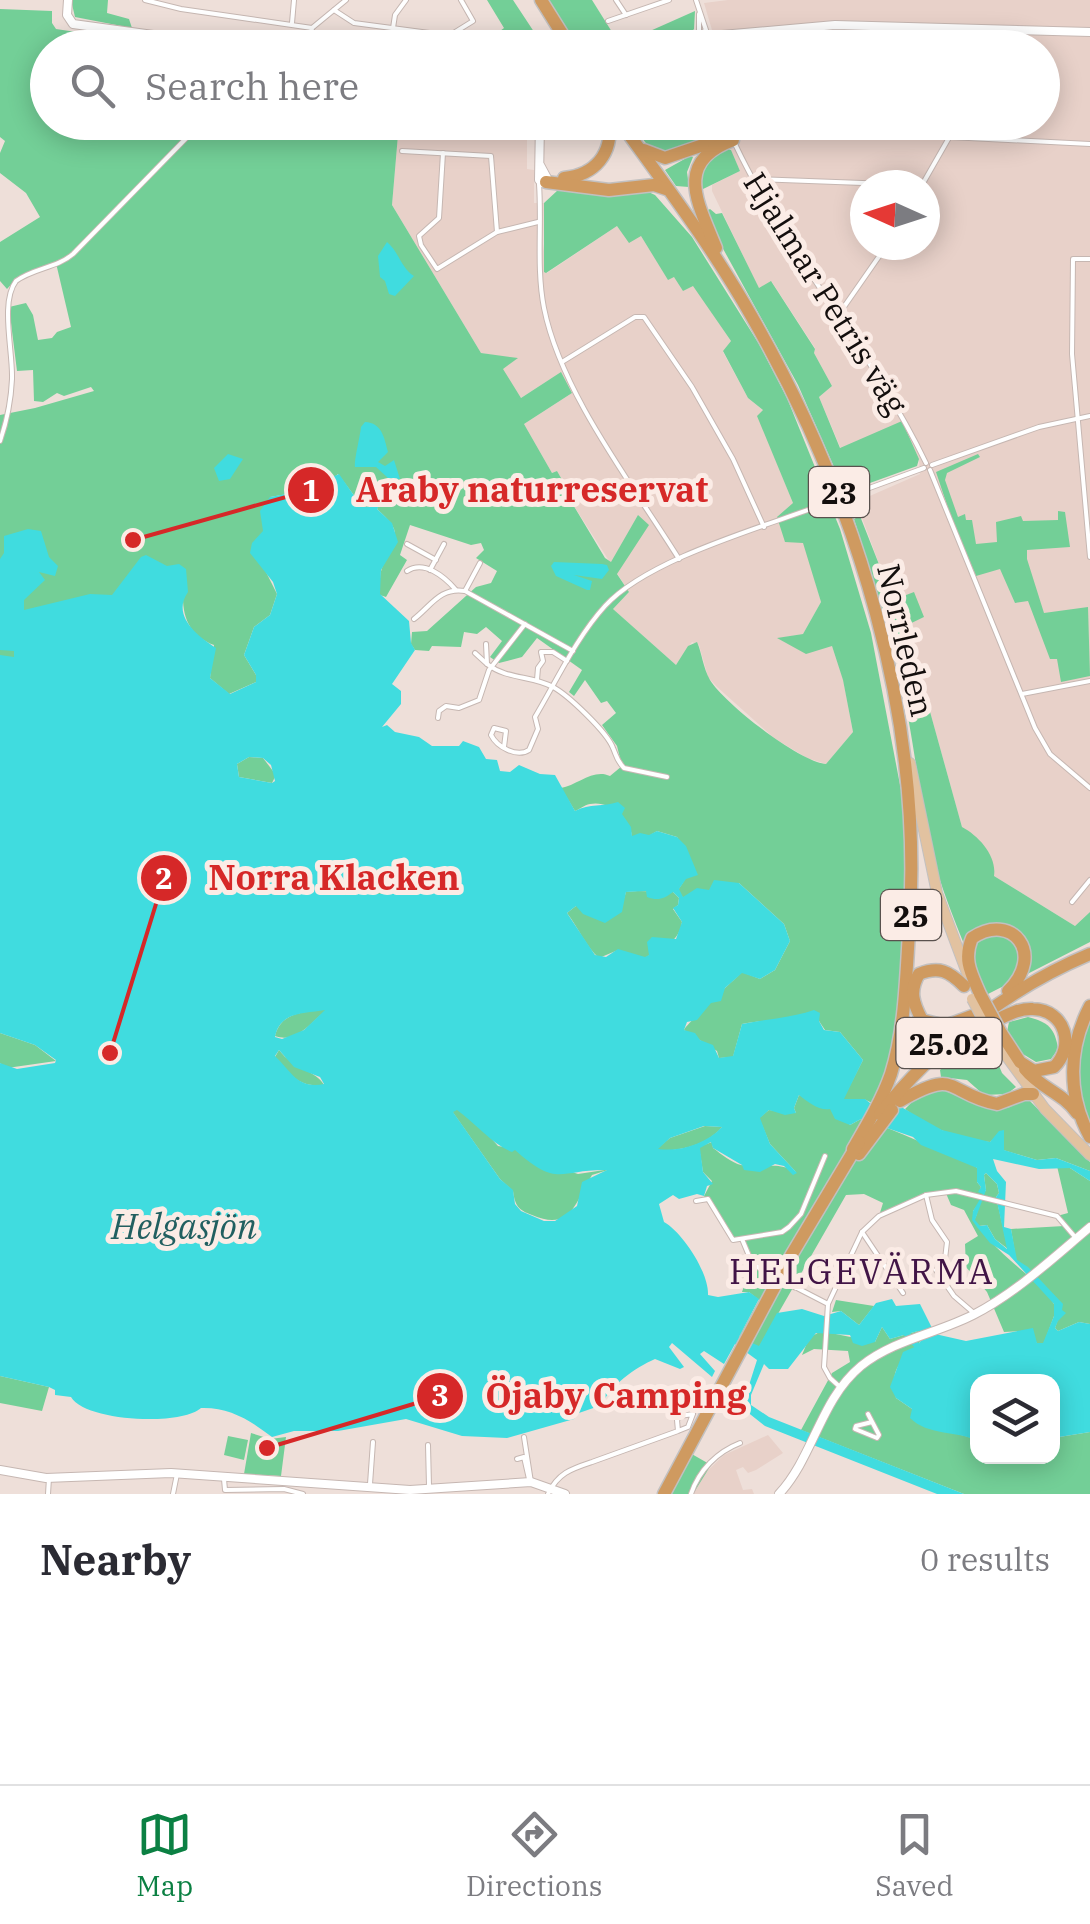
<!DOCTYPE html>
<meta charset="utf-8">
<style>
:root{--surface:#fff;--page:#f2f2f3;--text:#2b2b33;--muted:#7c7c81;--line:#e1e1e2;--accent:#0b8043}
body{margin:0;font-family:"IBM Plex Serif",serif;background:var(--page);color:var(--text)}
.controls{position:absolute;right:30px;bottom:30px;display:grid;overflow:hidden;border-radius:20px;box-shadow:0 5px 25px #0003}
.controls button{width:90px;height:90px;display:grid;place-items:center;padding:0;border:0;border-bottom:2px solid var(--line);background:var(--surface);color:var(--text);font:50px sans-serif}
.compass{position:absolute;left:850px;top:170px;width:90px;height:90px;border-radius:50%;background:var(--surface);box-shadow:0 5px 25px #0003;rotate:273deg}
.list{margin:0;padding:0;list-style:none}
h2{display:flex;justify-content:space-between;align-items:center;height:130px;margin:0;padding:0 40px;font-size:42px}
h2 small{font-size:32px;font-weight:400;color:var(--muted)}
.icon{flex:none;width:55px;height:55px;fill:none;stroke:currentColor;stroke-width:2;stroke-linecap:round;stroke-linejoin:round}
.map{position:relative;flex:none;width:1090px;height:1494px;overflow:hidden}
.search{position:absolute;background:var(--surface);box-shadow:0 5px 25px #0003;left:30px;right:30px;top:30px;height:110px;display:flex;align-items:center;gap:25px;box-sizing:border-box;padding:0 35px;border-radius:55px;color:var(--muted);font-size:38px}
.sheet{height:290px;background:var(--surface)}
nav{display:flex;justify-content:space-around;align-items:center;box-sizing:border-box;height:140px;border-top:2px solid var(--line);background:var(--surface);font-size:28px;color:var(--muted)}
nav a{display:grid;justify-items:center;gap:5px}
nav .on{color:var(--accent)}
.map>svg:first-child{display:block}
</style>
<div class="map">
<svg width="1090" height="1494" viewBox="0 0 1090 1494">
<rect width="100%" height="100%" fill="#eedfd9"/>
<g fill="#e8d1c9" fill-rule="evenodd">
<path d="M728 0H1090V912L1075 926 994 876 962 827 929 708 900 627 924 617 893 601 856 502 920 474 919 459 901 422 841 449 819 397 832 386 814 353 815 348 772 282 759 289 712 191V185L740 171 722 130 669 145 640 123 1042 122V48L717 47 704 3ZM865 185H925V245H865Z"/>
<path d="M399 123H527V169L534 170V203H544L543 244 547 273 617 226 641 236 668 279 674 277 693 285 731 341 723 352 748 398 763 410 758 416 793 503 821 602 803 634 780 638 832 646 843 679 853 732 826 764 807 758 774 738 716 686 708 677 699 645 692 642 676 665 613 609 629 592 565 492 568 490 557 471 552 473 524 424 572 393 560 373 521 398 502 369 516 359 481 353 392 205Z"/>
<path d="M768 1435 783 1453 756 1470 748 1473 743 1467 736 1470 743 1490 752 1489 754 1494H693L702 1476 724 1455Z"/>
</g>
<g fill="#73cf97">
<path d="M71 0H108L107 13 129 19 132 28 75 17Z"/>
<path d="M487 0H513L544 47H479L504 28Z"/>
<path d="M547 0H592L617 40 641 35 695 11 694 29C678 52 603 47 577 47Z"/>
<path d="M0 9 52 11V23L56 29 176 47 48 48V122L399 123 392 205 481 353 518 358 503 369 521 398 561 372 572 393 524 424 552 473 557 471 568 490 566 493 605 558 611 562 638 515 649 525 617 574 629 592 613 609 676 665 688 646 697 642C702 653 703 668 710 680 724 703 799 762 826 764L853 732 843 680 832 646 806 654 777 638 803 634 821 602 803 543 785 542 777 517 793 503 757 416 763 410 748 398 723 351 731 341 693 286 683 291 674 277 668 280 641 236 629 243 617 226 546 273 544 272V203L558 190 609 195 644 190 655 195 692 237 759 344 787 398 840 529 871 633 909 832 898 1012 893 1052 874 1104 864 1099H843L863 1060 840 1032 825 1030 819 1021 804 1014C788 1021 761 1020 742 1024L733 1057 719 1058 717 1051 684 1030C687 1023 732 982 742 972L760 979 775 970 790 941 784 924 739 883 683 898 678 890C694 868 689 859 677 837L657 831 649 836H632C630 818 609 800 590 804 584 805 580 809 575 811L561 788C577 785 594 768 610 776L622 766 617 746 602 725 616 713 607 701 601 703 585 680 574 696 569 692 582 670 537 638 522 657 499 663 490 657 502 641 486 627 477 634 464 632 461 647 432 646 429 651 415 650 411 644 412 632 427 631 476 587 491 583 497 571 476 558 484 550 481 543 471 545 410 525 400 555 407 560 386 597 380 595C380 587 379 576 382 568 393 538 407 535 377 509L383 496 379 493 370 507 362 506 338 474C321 490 293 493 270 497L266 572 277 594 270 615 254 627 244 655 256 675V682L229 694 210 678 214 645C192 637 183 620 183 598L27 671 0 660V415L35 408 94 391 91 387 64 396 57 393 43 402 34 401 33 370 17 371 9 307 26 303 33 315 38 340 52 338 57 332 71 327 56 263 17 278 7 289 0 281V242L40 217 26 193 0 173V153L5 141 0 137Z"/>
<path d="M659 122 721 123 724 130 716 137 661 153 649 147 630 123Z"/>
<path d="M725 148 731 150 740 171 701 190 703 163Z"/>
<path d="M690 156 693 157 687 172 689 187 676 186 665 170Z"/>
<path d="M710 209 716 214 722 213 759 288 771 281 815 349 814 353 832 386 819 397 840 448 902 421 919 459 917 466 845 492 798 385 710 225 706 211Z"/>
<path d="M978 454 980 457 947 473 945 480 958 517 965 514 966 520H972L976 544 997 542 996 522 1021 516 1023 521 1058 520V511L1065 512 1070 547 1027 550V559L1044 613 1088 607 1090 676 1061 682 1057 659H1050L1028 601 1015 603 1000 569 976 576 952 520 936 472Z"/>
<path d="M860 516 893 600 914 592 924 617 901 628 929 708 962 827C979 836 997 856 994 876L1075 926 1090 912V942L988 994 982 993C967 946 945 904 933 856 919 799 914 739 901 682 890 626 871 573 854 519Z"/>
<path d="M249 757 263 758 276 775 272 783 239 777 237 764Z"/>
<path d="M551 815 562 830 573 833 566 840 555 832 550 849 543 842 542 819Z"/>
<path d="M380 869 400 879 401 883 395 894H377L364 888V870Z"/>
<path d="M638 891 673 892 679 898 678 905 673 909 682 922C679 943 662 947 645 958L618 950 599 958C586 947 578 927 567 913L576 906 622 905 626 892Z"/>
<path d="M328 1009C311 1021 298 1044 275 1036 281 1011 306 1012 328 1009Z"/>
<path d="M1090 1015V1126C1074 1076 1073 1065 1090 1015Z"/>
<path d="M1028 1017C1048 1022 1055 1028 1058 1049L1051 1059 1036 1062 1018 1051 1007 1032 1009 1022Z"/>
<path d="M0 1033 35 1045 56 1061 7 1068 0 1063Z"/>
<path d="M979 1041 991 1046 1002 1073 1016 1087 1007 1094 984 1095 967 1080 941 1077 940 1070Z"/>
<path d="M279 1050C293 1069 317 1071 324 1085 300 1088 289 1075 275 1057Z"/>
<path d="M940 1089 995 1110 1010 1107 1026 1097 1090 1162V1171L1056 1158 1037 1160 1003 1150 1004 1131 990 1142C960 1140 928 1127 905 1109L918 1096Z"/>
<path d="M799 1095 830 1108 850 1125 861 1119C900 1131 932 1148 971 1163L977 1168V1182L981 1187 979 1192 986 1191 984 1175 986 1173 997 1184 999 1193 996 1197 1008 1249 995 1239 987 1225 979 1226 975 1220 980 1202 973 1211C982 1247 1033 1272 1054 1304V1316L1044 1343H1037L1024 1331 1004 1332 987 1292 966 1267 965 1244 978 1236 964 1210 951 1205 945 1191 926 1195 879 1216 883 1203 864 1194 846 1195 759 1347 739 1337 759 1300 749 1292H742L752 1263 742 1239 733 1240 704 1196 712 1181 703 1172 699 1147 712 1142 713 1148C721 1154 732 1163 741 1165 763 1171 773 1159 796 1172L770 1144 759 1118 769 1110 796 1113 794 1108Z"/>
<path d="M457 1109 483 1129 498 1146 515 1149 523 1156 578 1174 611 1169 592 1175C575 1203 571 1232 532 1215 518 1210 515 1205 513 1191L500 1179 452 1111Z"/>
<path d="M705 1126 722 1127C706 1146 679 1151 654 1151L670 1138Z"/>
<path d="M1057 1166 1070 1168 1090 1181V1324L1079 1322 1058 1331 1055 1328 1061 1310 1059 1303 1016 1260 1011 1229 1064 1226 1057 1216 1068 1213Z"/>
<path d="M836 1300 874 1306 859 1325 841 1311 832 1312Z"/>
<path d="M882 1327 890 1339 918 1331 923 1338C904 1364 889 1361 896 1398L912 1409 913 1414C938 1432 947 1430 975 1439L978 1456H1052L1053 1438 1090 1432V1494H964L801 1430 832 1373 850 1362 848 1351 814 1349 802 1355 809 1338 821 1331 875 1342Z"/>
<path d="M0 1376 49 1387 42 1411 0 1403Z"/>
<path d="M251 1433 270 1439 286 1437 281 1476 244 1474Z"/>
<path d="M228 1436 248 1440 244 1460 224 1455Z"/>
<path d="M683 1449 711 1465 693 1494H660Z"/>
</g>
<g fill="#40dcdf" fill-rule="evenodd">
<path d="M387 242C399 252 401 268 414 276L395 296 389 294 385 281 380 277 378 256Z"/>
<path d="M365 422C382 423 384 437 388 452L378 462 385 466 394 460 400 479 388 478 376 467H355C354 460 360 437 361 427Z"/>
<path d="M228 454 243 459 230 479 219 481 214 468Z"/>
<path d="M339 474 362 507H370L378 494H382L384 499 377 509 392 523 398 542 381 570 380 594 409 621 411 643 415 650 392 684 401 691V704L382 727 387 725 395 732 419 737 432 746H459L463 741 479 747 486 759 497 760 500 771 510 772 519 765 540 774 555 775 575 811C590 803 603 807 618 802L625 808 622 814 631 827 632 836 640 833 649 835 657 831 677 837 686 846 698 875 686 879 679 889 683 897 697 888 709 890 714 880 739 883 784 924 790 941 775 970 760 979 742 973 725 988 721 1001 711 1003 697 1020 687 1022 684 1030 695 1033 700 1040 713 1045 719 1058 733 1056 742 1024C767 1019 790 1018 814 1010L820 1013 819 1021 824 1030 840 1032 863 1060 844 1099H865L870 1103 903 1108 942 1130 990 1142 999 1131 1004 1130V1150L1037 1160 1056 1158 1090 1171V1181L1070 1168 1039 1169 993 1159 997 1171 1006 1182 1004 1227 1011 1229 1017 1260 1028 1267 1063 1304 1062 1310 1066 1313 1058 1321 1055 1328 1058 1331 1079 1322 1090 1324V1432L1053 1438 1052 1382H978L977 1441C956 1430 928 1436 910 1418L912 1409 896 1398 890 1387 903 1352 917 1346 923 1338 918 1331 890 1339 882 1327 875 1342 862 1346 853 1343 850 1335 816 1333 788 1369H769L764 1364 751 1395V1405L769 1417 964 1494H937L765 1426 746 1411 743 1404 757 1360 735 1344 724 1364 704 1351 700 1354 715 1371 712 1377 672 1343 669 1347 684 1367 680 1369 655 1359C636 1367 608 1387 602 1405L576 1414 574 1419 507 1438 462 1436 406 1419 338 1431H294L272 1437C250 1420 229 1407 201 1408 182 1426 86 1422 71 1397L55 1395V1390L49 1387 0 1376V1063L17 1069 55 1063 56 1060 35 1045 0 1033V655L14 657V651L0 650V559L4 553V536L28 529 41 531 49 557 58 566 55 576 39 572 45 580 24 600V610L90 594 112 595 141 557 146 555 167 566 179 564 186 569 188 592C171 616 198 636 216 648L210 678 230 694 256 682V675L244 655 254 627 270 615 277 594 273 582 250 553 252 543 263 531 260 511 270 497 302 491ZM249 757 263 758 271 765 275 781 272 783 239 777 237 764ZM380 869 400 879 401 883 395 894H377L364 888 365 870ZM646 891 647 897C658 901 664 899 673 892L679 898 678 905 673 908 682 922 676 939 652 937 647 942 649 955 645 957 618 949 606 957 595 955 567 913 576 906 583 914 605 923 622 912 626 892ZM325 1010 304 1030 282 1039 275 1037C280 1011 304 1014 325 1010ZM279 1050 294 1067 320 1077 324 1084C297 1089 292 1072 275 1056ZM799 1095C808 1102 819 1111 830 1109L835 1119 850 1125 861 1119 913 1137 921 1145 977 1168V1182L981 1187 978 1192 983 1194 973 1211 972 1220 977 1227 990 1243 1009 1255 1054 1304V1316L1043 1343H1037L1033 1328 966 1341 935 1334 920 1304 896 1306 892 1299 876 1303 859 1325 841 1311 824 1316 802 1309 777 1313 759 1346 739 1337 759 1299 749 1292 718 1297 708 1295C709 1272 682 1232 664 1222L659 1204 673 1195 679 1199 697 1194 704 1196 707 1186 713 1184 703 1172 700 1148 711 1142 713 1148 742 1165 744 1170 760 1172 775 1164 784 1166 793 1175 797 1173 770 1144 760 1118 769 1110 785 1115 796 1113 794 1108ZM457 1110C475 1123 492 1144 512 1152L515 1150C559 1189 559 1169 607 1170L582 1182 577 1206 555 1221H544L521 1211 515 1204 513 1190 500 1179 453 1112ZM704 1126 722 1127C706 1144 680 1152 658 1149L670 1138ZM986 1173 997 1184 999 1193 996 1197 1007 1249 995 1239 987 1225 980 1226 975 1220 986 1190 984 1175Z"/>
<path d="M554 562 602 564 607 565 609 570 602 579 574 575 592 581 590 590H587L556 576 551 566Z"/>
</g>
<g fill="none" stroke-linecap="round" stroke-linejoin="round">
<path stroke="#40dcdf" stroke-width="6" d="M902 1328 923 1353"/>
<defs>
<g id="street">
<path d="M145 0 181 9 312 28"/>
<path d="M616 0 626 15"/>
<path d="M696 0 707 33"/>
<path d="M334 10 354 23 437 34H452L473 21 461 0"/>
<path d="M608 21 669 0"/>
<path d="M292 23 294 0"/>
<path d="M393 28 395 15 406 0"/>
<path d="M699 35V14"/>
<path d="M307 48 312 28 346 0"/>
<path d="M1000 48 1010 29"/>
<path d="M949 137 1090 144"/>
<path d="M735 144C788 256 872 351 926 463"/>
<path d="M402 151 491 156 497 232"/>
<path d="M443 153 439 218 419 236 421 245 437 269 497 232 538 222"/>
<path d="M753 179 916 185"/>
<path d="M539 184C542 225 536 267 544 308 561 393 633 485 679 559"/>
<path d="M922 185 958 122"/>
<path d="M1090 259H1073L1072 354 1090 557"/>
<path d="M839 314 887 245"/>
<path d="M562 362 635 317H644L692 387 733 459 764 527"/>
<path d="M0 441C7 421 11 401 12 379 13 351 0 302 16 281 33 268 57 268 73 254L202 122"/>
<path d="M932 465 1039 427 1090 416"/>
<path d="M930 470 1035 728 1050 754 1090 788"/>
<path d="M853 494 924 468"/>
<path d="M407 544 436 560"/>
<path d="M430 570 444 544"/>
<path d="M407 571C424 560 444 576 456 590"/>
<path d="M465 591 480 563"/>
<path d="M414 619C431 606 440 587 465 591L573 651"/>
<path d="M486 644 487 664C508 680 531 675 553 687 568 695 607 732 613 748 617 757 617 761 624 768L667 777"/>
<path d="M475 653 487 664"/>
<path d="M537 680 538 668 543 661 541 652H553L567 661"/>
<path d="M1022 694 1090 681"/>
<path d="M438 718 439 711 446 706 459 708 479 700 489 670 525 624"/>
<path d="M504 747 506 731 494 728 491 735C497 747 517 758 529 750L538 729 535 717C557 680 576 638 605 606 649 558 764 527 827 503"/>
<path d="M1072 902 1090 880"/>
<path d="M926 1195 932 1220 947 1242 945 1259 936 1270 954 1296 975 1314"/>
<path d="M696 1201 708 1199 733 1240 782 1232 789 1227 801 1214 825 1156"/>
<path d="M862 1232 903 1293"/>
<path d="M742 1239 752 1263 762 1270"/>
<path d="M797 1288 828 1304"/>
<path d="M840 1387 830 1378 824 1367 828 1304 862 1232 879 1216 926 1195 956 1191 1057 1216 1075 1237"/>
<path d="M868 1414 879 1435 877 1438 855 1429 856 1426 872 1422"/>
<path d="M524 1437 531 1482"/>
<path d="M428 1445 429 1486"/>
<path d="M517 1459 524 1457 529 1479"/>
<path d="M224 1479 225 1490 284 1489 303 1494"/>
<path d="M370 1484 373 1442"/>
<path d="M48 1494 49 1478"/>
<path d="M173 1494 177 1474"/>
<path d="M548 1494C558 1473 571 1469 592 1462L678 1431 688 1427 693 1414 680 1416 677 1420 678 1431"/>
<path d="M691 1494C699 1470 717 1452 740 1443"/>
</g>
<g id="secondary">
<path d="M68 0 67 15 73 24 248 48"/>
<path d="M710 36 835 25 1090 32"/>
<path d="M670 48 696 39"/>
<path d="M698 48 696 39 705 33 712 39 711 48"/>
<path d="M540 122 539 180 543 183 547 178 540 165"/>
<path d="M727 122 733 140"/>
<path d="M0 1470 46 1478 171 1473 410 1490 531 1482 565 1494"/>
<path d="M779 1494C814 1456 820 1400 861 1366 893 1340 938 1333 973 1315 1016 1293 1053 1258 1090 1227"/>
</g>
<g id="primary">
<path d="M910 763 937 893 967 973"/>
<path d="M993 1038 1045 1109 1090 1155"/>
</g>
<g id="highway">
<path d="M541 0 571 48"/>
<path d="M620 122C666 186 713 248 752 317 857 500 925 719 909 932 906 979 905 1029 891 1074 882 1100 867 1125 853 1149"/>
<path d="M644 150 665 158 715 141"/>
<path d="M564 178C595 175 613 154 609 122"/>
<path d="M546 182 609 190 654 185 666 189"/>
<path d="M716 248C698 203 673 162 733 140"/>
<path d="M964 986C949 971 939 966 919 974 909 991 913 1003 922 1020L945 1026 972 1016"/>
<path d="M980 994C971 973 963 960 972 938 1012 911 1046 954 1008 991"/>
<path d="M1090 1006C1068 1048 1067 1095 1090 1137"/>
<path d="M988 1024C1003 1018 1016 1008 1033 1009 1066 1010 1075 1047 1054 1067L1034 1071 1020 1062 1001 1033"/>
<path d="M897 1056 917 1039 945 1026"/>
<path d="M1025 1069C1040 1088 1063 1093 1077 1113"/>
<path d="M900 1101C959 1067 945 1093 997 1104L1024 1094H1033"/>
<path d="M880 1114C935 1045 1009 988 1090 954"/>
<path d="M859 1154 892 1110"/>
<path d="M664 1494 792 1254 859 1142"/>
</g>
</defs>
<use href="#street" stroke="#c6b7b2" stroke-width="6"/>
<use href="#secondary" stroke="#c6b7b2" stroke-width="10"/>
<use href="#primary" stroke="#c2c0c0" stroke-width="12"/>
<use href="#highway" stroke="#c2c0c0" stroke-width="15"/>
<use href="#street" stroke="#fff" stroke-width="4"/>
<use href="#secondary" stroke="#fff" stroke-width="8"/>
<use href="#primary" stroke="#e2c2a0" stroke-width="10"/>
<use href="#highway" stroke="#cf9a60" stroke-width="12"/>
<defs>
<g id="street-bridge">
<path d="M827 503 853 494"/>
<path d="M762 1270 796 1288"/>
</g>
<path id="primary-bridge" d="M972 999 993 1038"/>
<path id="highway-bridge" d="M980 994 1001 1033"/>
</defs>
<use href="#street-bridge" stroke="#c6b7b2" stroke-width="6" stroke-linecap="butt"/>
<use href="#primary-bridge" stroke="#c2c0c0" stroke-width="12" stroke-linecap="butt"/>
<use href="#highway-bridge" stroke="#c2c0c0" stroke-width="15" stroke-linecap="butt"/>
<use href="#street-bridge" stroke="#fff" stroke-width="4"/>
<use href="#primary-bridge" stroke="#e2c2a0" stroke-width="10"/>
<use href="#highway-bridge" stroke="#cf9a60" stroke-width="12"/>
</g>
<g text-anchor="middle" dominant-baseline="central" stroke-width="10" stroke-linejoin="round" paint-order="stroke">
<g fill="#fbece6" stroke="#59514e" stroke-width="2.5">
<rect x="809" y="467" width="60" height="50" rx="8"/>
<rect x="881" y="890" width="60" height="50" rx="8"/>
<rect x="896.5" y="1018" width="105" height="50" rx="8"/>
</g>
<g font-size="30" font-weight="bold" fill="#130e0d">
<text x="839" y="492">23</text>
<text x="911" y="915">25</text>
<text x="949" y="1043">25.02</text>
</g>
<g font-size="32" fill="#130e0d" stroke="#fbece6">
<text transform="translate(826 293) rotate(58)">Hjalmar Petris väg</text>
<text transform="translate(906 640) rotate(77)">Norrleden</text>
</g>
<g font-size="35" font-style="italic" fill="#215f60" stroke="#fbece6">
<text x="184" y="1226">Helgasjön</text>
</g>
<g font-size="35" letter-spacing="2.5" fill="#411446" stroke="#fbece6">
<text x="862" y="1271">HELGEVÄRMA</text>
</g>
</g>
<path fill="none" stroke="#d62828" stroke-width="4" d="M133 540L311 490M110 1053L164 878M267 1448L440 1396"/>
<g fill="#d62828" stroke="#fbece6" stroke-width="4">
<circle cx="133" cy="540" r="10"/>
<circle cx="110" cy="1053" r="10"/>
<circle cx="267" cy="1448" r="10"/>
<circle cx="311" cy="490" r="25"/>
<circle cx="164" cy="878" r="25"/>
<circle cx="440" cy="1396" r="25"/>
</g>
<g font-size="30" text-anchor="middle" font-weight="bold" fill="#fff">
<text x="311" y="501">1</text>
<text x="164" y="889">2</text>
<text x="440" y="1406">3</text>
</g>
<g font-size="35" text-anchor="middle" font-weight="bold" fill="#d62828" stroke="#fbece6" stroke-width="10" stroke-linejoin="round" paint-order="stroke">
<text x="532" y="502">Araby naturreservat</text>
<text x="334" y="890">Norra Klacken</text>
<text x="616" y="1408">Öjaby Camping</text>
</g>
</svg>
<div class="controls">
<button><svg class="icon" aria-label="layers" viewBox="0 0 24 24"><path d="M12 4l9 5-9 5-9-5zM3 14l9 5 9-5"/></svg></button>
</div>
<svg class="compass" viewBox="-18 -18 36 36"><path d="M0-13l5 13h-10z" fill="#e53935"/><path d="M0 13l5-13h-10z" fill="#7c7c81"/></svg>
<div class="search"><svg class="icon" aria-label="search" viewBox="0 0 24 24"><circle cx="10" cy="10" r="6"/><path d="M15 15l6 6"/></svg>Search here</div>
</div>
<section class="sheet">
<h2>Nearby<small>0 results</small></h2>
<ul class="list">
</ul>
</section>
<nav>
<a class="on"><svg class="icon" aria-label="map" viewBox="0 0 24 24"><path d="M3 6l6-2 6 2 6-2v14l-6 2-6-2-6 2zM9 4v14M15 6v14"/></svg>Map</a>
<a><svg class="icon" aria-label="directions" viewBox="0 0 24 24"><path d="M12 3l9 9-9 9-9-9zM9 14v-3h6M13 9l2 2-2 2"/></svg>Directions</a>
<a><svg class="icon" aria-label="saved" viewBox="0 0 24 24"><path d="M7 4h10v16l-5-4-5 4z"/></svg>Saved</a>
</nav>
